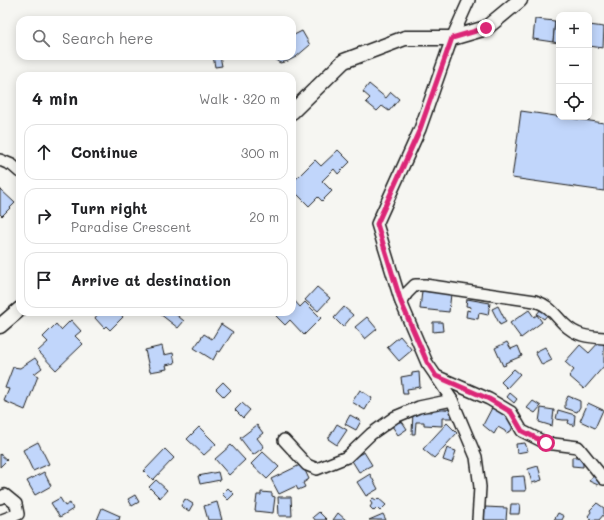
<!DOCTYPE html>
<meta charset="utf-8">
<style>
:root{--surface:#fff;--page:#f2f2f2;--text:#202124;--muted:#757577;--line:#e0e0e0}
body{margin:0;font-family:Mali,sans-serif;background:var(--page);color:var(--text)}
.controls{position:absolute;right:12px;top:12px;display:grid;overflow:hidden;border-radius:8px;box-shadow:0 2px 10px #0003}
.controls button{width:36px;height:36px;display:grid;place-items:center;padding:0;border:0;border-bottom:1px solid var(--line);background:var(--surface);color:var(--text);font:20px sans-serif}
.stop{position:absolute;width:12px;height:12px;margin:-9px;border:3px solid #db2777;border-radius:50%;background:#fff}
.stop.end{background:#db2777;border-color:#fff;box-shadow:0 1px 4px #0008}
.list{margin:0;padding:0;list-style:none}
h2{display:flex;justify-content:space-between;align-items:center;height:52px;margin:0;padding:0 16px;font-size:17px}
h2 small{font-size:13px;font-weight:400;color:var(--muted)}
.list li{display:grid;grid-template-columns:26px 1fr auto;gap:12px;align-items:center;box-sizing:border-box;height:56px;margin:0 8px 8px;padding:0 8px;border:1px solid var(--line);border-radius:12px}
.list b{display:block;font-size:15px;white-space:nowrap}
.list p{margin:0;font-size:13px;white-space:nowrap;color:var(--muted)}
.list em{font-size:13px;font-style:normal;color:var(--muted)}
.icon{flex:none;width:22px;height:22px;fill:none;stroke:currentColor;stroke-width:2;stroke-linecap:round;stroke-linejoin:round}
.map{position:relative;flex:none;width:604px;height:520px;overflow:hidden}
.search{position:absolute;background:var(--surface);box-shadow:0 2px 10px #0003;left:16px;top:16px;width:280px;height:44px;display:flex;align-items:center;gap:10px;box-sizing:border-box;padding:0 14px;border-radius:12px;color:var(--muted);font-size:15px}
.panel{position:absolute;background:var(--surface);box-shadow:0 2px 10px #0003;left:16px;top:72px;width:280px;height:244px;border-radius:12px}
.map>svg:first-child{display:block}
</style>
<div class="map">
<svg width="604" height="520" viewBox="0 0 604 520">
<rect width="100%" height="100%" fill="#f6f6f2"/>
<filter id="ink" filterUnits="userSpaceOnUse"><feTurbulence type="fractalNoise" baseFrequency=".025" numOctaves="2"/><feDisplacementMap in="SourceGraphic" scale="8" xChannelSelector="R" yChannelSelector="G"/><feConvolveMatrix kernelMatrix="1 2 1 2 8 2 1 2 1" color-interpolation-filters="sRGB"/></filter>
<g filter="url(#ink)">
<g fill="#c1d6fb" stroke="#1c1c1c">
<path d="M535 19 555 21 553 42 533 39Z"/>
<path d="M555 21 559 22V43L553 42Z"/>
<path d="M589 25 604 27 603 48 589 46Z"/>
<path d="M302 31 310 45 296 57 288 61 280 63 269 56H292V36Z"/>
<path d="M213 56H220L222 66 215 67Z"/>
<path d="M369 84 386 98 391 92 399 99 389 111 382 106 377 111 366 102 370 98 363 92Z"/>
<path d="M521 111 604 123V191L512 178Z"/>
<path d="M338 150 350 162 338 174 334 169 322 181 332 191 322 201 318 197 309 206 292 189V183L315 160 321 166Z"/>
<path d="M0 189 15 203 2 216 0 214Z"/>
<path d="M317 287 330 298 318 311 305 300Z"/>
<path d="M422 291 451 294 449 312 420 309Z"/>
<path d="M293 299 300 307 305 302 321 318 304 335 290 320 285 325 276 316 280 312H292Z"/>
<path d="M467 299 490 303 488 315 479 313 478 319 466 317 467 310 470 311 471 307 466 306Z"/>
<path d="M498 306 506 322 500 325 492 309Z"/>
<path d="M344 307 353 315 343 327 334 318Z"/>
<path d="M541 309 548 314 544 319 537 314Z"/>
<path d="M529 310 534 317 537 315 542 322 521 338 510 323Z"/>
<path d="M94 312H119L123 317 110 330 106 326 104 328 95 318 97 315Z"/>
<path d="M162 312H173L184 321 178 328 160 314Z"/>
<path d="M367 317 377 329 365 339 355 327Z"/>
<path d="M71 320 81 331 75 336 83 344 56 370 38 351 48 342 43 337 56 324 61 330Z"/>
<path d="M433 322H442L443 331 433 332Z"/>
<path d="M221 324 233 332 220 352 218 351 213 360 194 348 204 334 212 339Z"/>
<path d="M400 336 412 350 399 361 387 347Z"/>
<path d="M600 341 604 344V366L584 389 569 376 574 370 565 362 580 345 589 353Z"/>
<path d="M507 342 511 349 518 346 522 356 505 363 506 365 503 366 495 348Z"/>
<path d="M162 346 164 355 173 353 175 363 166 365 167 369 150 372 145 350Z"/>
<path d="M545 347 552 360 542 365 535 352Z"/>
<path d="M35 358 42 368 34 374 38 376 25 410 4 401 9 389 5 388 13 367 20 368Z"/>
<path d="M514 369 520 374 507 388 501 382Z"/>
<path d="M419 372 420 387 407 389 408 394H403L401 377 412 375V373Z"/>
<path d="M223 382 231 390 224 397 216 389Z"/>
<path d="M360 390 372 398 365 410 352 402Z"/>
<path d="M510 393 517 399 514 403 507 397Z"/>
<path d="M568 396 580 401V407L577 412 565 408V402Z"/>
<path d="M533 401 541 406 535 413 527 408Z"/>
<path d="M242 403 250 410 243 418 235 410Z"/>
<path d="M588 403 603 410 595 428 580 421Z"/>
<path d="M494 404 510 416 514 423 511 431 506 433 505 431 498 427 494 434 483 425Z"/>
<path d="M432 408 456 410 455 418H442V426L424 425V422H416L415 434H412L413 411 432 412Z"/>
<path d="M541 408 554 410 552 426 539 422Z"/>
<path d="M558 410 575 415 574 426 568 423 569 420H563L556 419Z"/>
<path d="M350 415 361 421 356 430 345 424Z"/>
<path d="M401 420 407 429 398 435 392 426Z"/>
<path d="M447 423 457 433 434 458 423 449Z"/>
<path d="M337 424 347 430 337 445 328 439Z"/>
<path d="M257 425 263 433 257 438 264 447 253 455 240 438Z"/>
<path d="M199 427 216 444 204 455 187 439Z"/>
<path d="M38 442 49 464 33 471 23 450Z"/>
<path d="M525 443 528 451 517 453 516 444Z"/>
<path d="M231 445 245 460 229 475 215 459Z"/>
<path d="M447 448 456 451 452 463 443 460Z"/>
<path d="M165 449 174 458 153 480 144 471Z"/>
<path d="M263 452 279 467 267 479 251 464Z"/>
<path d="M364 452 372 465 359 472 351 459Z"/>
<path d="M0 454 7 460 0 467Z"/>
<path d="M572 457H583V467L572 466Z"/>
<path d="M302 464 309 479 303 483 305 487 298 490 296 486 279 494 271 479Z"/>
<path d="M538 466 542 480 532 483 528 469Z"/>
<path d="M44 472 51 486 35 495 27 481Z"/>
<path d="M218 472 220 480 200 484 198 476Z"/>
<path d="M370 474 378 489 366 496 357 482Z"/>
<path d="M595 474 601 481 598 485 589 481Z"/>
<path d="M524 476 526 491H511V477Z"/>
<path d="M156 480 167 490 160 498 149 487Z"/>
<path d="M228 488 234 494 228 500 222 494Z"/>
<path d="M261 492 272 493V496L275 497 273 513 255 511 257 495H261Z"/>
<path d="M135 495 139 502 132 506 128 499Z"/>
<path d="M278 497H291L292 516H279Z"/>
<path d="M60 498 65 506 70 503 73 509 60 517 51 503Z"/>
<path d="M373 498 376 500 378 498 386 505 380 511 377 508 374 511 370 507 372 504 370 501Z"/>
<path d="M185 499 193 504 189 511 181 506Z"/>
<path d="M217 502 222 520H208L204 506Z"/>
<path d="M597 503 604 508V514L599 520H592L588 516 591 512 590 510Z"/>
<path d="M511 504H520L519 514H510Z"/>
<path d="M485 507 507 508 506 520H484Z"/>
<path d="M102 508 120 516 119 520H97Z"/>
<path d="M319 512 327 520H315L313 517Z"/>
<path d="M338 513 346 520H333Z"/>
<path d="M558 513 564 516 562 520H554Z"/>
<path d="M383 514 386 520H369Z"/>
</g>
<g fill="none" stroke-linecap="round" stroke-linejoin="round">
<defs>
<g id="minor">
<path d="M469 0 452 38 420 129 377 224 401 302 427 363 436 376 489 399 511 412 522 431 546 443 578 447 604 479"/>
<path d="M0 160 12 165 20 172"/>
<path d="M401 302 407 293 415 285H425L535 301C550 306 553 313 564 324 576 336 588 337 604 338"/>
<path d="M436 376 452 400 476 457 480 487 478 520"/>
<path d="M284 440 307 465 317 469 347 457 371 434 395 417 419 407 452 400"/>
<path d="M0 498 5 495 16 504 18 514 2 520"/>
</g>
<g id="tertiary">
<path d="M292 112 344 61 405 38H452L486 28 520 0"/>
<path d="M0 326 20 309"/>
</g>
</defs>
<use href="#minor" stroke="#1c1c1c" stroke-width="14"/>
<use href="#tertiary" stroke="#1c1c1c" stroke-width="17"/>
<use href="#minor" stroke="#f6f6f2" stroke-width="11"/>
<use href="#tertiary" stroke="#f6f6f2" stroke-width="14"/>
</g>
</g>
<g fill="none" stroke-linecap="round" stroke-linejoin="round" filter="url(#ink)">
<path stroke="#db2777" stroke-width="5" d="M486 28 452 38 420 129 377 224 401 302 427 362 436 376 489 399 511 412 522 431 546 443"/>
</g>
</svg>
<div class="controls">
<button>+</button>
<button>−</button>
<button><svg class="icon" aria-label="locate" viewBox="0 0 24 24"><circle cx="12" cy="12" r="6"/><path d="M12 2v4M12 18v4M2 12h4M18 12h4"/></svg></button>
</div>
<div class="stop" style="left:546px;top:443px"></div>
<div class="stop end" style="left:486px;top:28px"></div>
<div class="search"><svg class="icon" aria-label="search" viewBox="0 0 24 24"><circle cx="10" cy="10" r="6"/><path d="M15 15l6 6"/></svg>Search here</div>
<section class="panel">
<h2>4 min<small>Walk · 320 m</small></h2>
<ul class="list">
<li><svg class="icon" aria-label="ahead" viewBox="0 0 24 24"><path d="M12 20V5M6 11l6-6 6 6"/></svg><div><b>Continue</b></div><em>300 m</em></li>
<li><svg class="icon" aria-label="right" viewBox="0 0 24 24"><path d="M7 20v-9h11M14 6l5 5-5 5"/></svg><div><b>Turn right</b><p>Paradise Crescent</p></div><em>20 m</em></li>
<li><svg class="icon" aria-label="arrive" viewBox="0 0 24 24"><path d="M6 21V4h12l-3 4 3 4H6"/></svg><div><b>Arrive at destination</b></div></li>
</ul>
</section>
</div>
